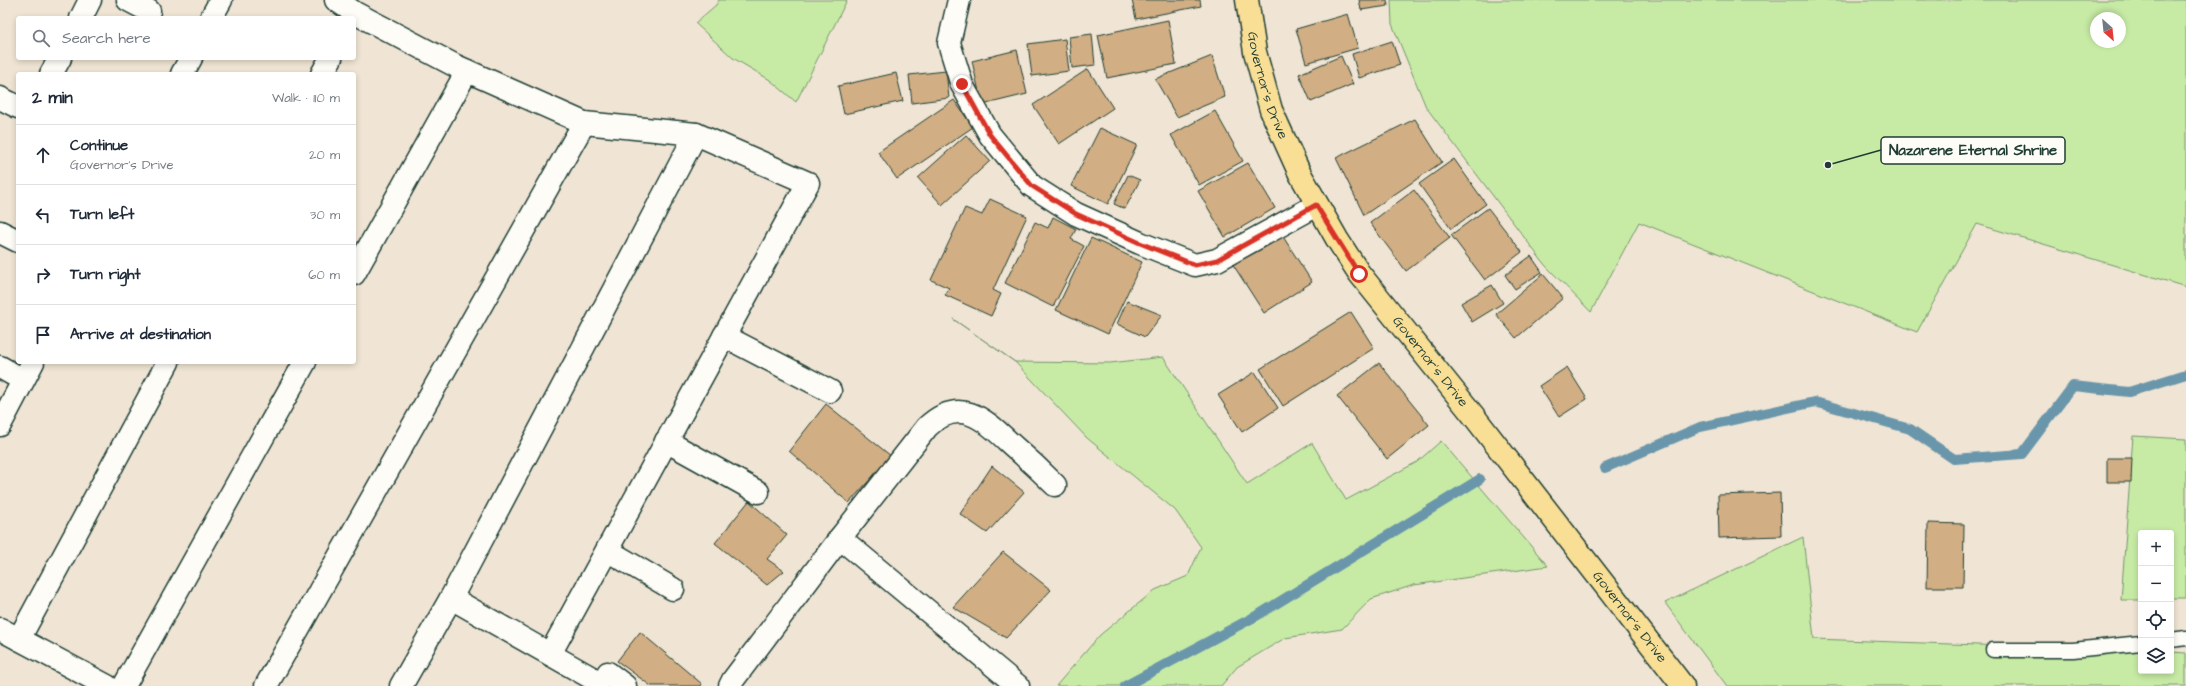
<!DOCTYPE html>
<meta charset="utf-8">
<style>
:root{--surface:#fff;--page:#f6f6f7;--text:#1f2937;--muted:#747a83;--line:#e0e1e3}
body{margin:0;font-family:"Architects Daughter",sans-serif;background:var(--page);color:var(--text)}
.controls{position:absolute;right:12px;bottom:12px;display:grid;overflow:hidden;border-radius:4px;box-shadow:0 2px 6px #0003}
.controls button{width:36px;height:36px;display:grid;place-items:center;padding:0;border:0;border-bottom:1px solid var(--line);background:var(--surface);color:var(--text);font:20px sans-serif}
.compass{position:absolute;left:2090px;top:12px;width:36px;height:36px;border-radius:50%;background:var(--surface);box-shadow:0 2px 6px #0003;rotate:153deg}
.stop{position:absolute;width:12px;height:12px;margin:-9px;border:3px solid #d93025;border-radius:50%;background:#fff}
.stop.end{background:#d93025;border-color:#fff;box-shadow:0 1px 4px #0008}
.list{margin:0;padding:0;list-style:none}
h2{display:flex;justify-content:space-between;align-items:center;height:52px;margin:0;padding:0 16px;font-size:17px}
h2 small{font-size:13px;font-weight:400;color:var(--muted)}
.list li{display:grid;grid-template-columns:26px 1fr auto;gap:12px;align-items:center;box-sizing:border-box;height:60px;padding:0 16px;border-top:1px solid var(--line)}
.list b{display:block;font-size:15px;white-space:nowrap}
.list p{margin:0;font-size:13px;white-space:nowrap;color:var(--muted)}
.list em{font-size:13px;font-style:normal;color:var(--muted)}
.icon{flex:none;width:22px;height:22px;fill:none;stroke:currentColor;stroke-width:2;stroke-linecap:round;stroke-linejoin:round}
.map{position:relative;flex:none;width:2186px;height:686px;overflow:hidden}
.search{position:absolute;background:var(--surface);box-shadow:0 2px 6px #0003;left:16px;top:16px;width:340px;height:44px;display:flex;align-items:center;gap:10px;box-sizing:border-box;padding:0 14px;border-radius:4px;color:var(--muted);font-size:15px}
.panel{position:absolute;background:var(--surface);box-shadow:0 2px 6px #0003;left:16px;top:72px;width:340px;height:292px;border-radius:4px}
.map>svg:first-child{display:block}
</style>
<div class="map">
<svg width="2186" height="686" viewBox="0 0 2186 686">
<rect width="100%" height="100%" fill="#f0e5d4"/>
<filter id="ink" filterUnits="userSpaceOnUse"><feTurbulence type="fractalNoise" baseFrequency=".025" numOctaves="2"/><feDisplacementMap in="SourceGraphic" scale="8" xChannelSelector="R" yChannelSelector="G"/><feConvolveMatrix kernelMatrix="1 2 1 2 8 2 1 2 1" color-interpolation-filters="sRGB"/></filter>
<g filter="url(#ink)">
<g fill="#c7eba5" stroke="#73946c" fill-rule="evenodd">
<path d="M719 0H847L796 102 770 80 733 58 695 23 716 5Z"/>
<path d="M1391 0H2186V287L1977 224 1917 332 1639 222 1591 312 1545 265 1426 107 1392 24ZM2096 18H2120V42H2096Z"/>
<path d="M953 319 1015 362 1110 363 1163 357 1247 484 1312 443 1346 500 1417 462 1441 441 1548 566 1414 585 1371 599 1342 629 1285 638 1237 667 1221 686H1056L1100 635 1155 590 1188 576 1201 547 1175 510 1087 438 1015 362Z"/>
<path d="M2133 436 2186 439V598H2171V533H2141V600H2121Z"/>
<path d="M1803 537 1814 639 2141 651V671H2171V652L2186 653V686H1727L1665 603Z"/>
</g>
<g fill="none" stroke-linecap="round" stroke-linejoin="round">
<g stroke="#6b96ab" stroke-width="10">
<path d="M1605 468 1700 427 1815 402 1910 429 1954 459 2022 454 2073 386 2129 392 2186 374"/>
<path d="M1125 686 1258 615 1480 479"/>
</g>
</g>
<g fill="#d1ae83" stroke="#1f3d34">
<path d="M1132 0H1200L1201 6 1136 19Z"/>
<path d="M1359 0H1387L1388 6 1361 10Z"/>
<path d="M1348 14 1358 48 1306 63 1296 29Z"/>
<path d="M1168 20 1176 64 1107 78 1098 35Z"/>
<path d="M1092 34 1095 65 1072 68 1069 37Z"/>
<path d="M1065 39 1069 71 1032 76 1028 44Z"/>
<path d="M1392 41 1400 65 1359 78 1352 54Z"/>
<path d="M1017 50 1027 94 982 105 972 61Z"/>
<path d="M1212 56 1225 97 1177 117 1155 79Z"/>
<path d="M1341 56 1353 84 1311 102 1299 74Z"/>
<path d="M1088 69 1113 108 1059 144 1033 105Z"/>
<path d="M946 71 949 98 912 103 909 75Z"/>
<path d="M896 73 903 101 844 114 838 86Z"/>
<path d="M954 100 973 127 897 179 878 152Z"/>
<path d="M1215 111 1243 161 1199 185 1171 135Z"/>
<path d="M1415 119 1442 162 1364 215 1336 158Z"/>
<path d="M1100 128 1137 145 1108 204 1071 186Z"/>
<path d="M966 135 990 161 942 205 918 178Z"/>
<path d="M1454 159 1486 204 1451 229 1419 184Z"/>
<path d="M1248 163 1275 208 1225 237 1198 191Z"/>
<path d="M1128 175 1140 180 1125 209 1114 204Z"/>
<path d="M1414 190 1450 238 1406 271 1370 223Z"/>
<path d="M990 199 1027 216 993 290 1001 294 991 316 945 295 949 288 931 280 965 208 982 215Z"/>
<path d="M1488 208 1522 252 1485 280 1451 235Z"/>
<path d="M1053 217 1076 229 1071 239 1084 246 1053 307 1005 283 1035 222 1048 228Z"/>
<path d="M1280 232 1312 282 1264 313 1232 263Z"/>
<path d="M1091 238 1142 262 1108 334 1056 310Z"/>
<path d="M1531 256 1542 272 1515 289 1505 275Z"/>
<path d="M1543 274 1563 298 1516 338 1496 314Z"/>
<path d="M1492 285 1503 303 1472 322 1461 303Z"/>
<path d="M1127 301 1162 315 1145 337 1117 324Z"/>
<path d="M1351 312 1374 348 1283 406 1260 369Z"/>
<path d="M1379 363 1429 425 1387 459 1337 396Z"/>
<path d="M1567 367 1587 399 1559 417 1539 386Z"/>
<path d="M1255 372 1278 408 1242 432 1218 395Z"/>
<path d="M826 404 891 456 849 503 789 451Z"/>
<path d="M2107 458H2132L2131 482H2107Z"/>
<path d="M992 466 1024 492 987 533 960 514Z"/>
<path d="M1780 493 1781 536 1719 538 1718 495Z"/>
<path d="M749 501 787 535 767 559 784 571 767 585 715 543Z"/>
<path d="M1928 523 1964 524 1963 587H1927Z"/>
<path d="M1003 552 1051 590 1006 638 953 607Z"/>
<path d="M640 632 702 684 701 686H651L617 661Z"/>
</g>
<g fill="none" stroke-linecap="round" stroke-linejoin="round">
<defs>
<g id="lane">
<path d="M2171 640 2186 638"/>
<path d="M1993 650H2073L2141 643"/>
</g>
<g id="street">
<path d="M128 0 149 11"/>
<path d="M336 0 355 13 456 66 584 123 696 134 451 598 401 686"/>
<path d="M959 0 949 43 962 85 990 135 1032 186 1076 214 1140 243 1195 265 1217 260 1317 205"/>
<path d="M81 18 90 0"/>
<path d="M211 18 221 0"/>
<path d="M51 74 60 58"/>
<path d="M182 74 191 58"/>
<path d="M322 74 331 58"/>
<path d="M0 98 18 107"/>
<path d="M0 232 18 241"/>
<path d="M354 274 467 71"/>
<path d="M724 336 830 391"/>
<path d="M0 367 23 380"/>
<path d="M0 425 33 362"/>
<path d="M666 441 758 492"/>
<path d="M840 538 927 427C961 395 985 420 1012 445 1027 458 1041 471 1055 485"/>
<path d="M607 550 673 589"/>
<path d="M451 598 599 682"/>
<path d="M0 629 107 686"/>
<path d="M19 639 168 362"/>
<path d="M550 654 808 183 696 134"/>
<path d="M608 673 625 686"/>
<path d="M124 686 305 362"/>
<path d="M266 686 584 123"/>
<path d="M730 686 733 680 840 538 1018 686"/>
</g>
<g id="primary">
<path id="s1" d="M1247 0 1255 52 1271 110 1300 174 1337 239 1359 273 1473 415 1683 686"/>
</g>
</defs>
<use href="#lane" stroke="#1f3d34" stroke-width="17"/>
<use href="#street" stroke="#1f3d34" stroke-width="25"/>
<use href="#primary" stroke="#1f3d34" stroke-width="25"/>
<use href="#lane" stroke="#fdfcf7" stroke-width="14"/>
<use href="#street" stroke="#fdfcf7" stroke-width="22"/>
<use href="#primary" stroke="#f9df96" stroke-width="22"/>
</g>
</g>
<g fill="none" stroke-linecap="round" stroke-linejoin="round" filter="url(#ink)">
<path stroke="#d93025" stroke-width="5" d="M962 84 990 135 1032 186 1076 214 1140 243 1195 265 1217 260 1316 205 1359 274"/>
</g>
<g text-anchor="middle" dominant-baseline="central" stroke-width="4" stroke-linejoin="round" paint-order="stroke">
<g font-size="14" fill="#1f3d34" stroke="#fdfcf7">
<text stroke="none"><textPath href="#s1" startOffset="88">Governor's Drive</textPath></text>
<text stroke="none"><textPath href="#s1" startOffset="412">Governor's Drive</textPath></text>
<text stroke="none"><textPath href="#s1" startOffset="736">Governor's Drive</textPath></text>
</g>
</g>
<path fill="none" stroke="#1f3d34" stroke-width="1.5" d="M1828 165L1881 150"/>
<circle fill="#1f3d34" stroke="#fdfcf7" stroke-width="1.5" cx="1828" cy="165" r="4"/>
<rect fill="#fdfcf7" stroke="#1f3d34" stroke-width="1.5" x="1881" y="137" width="184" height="27" rx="4"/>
<g font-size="15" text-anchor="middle" font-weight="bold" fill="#1f3d34">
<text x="1973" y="155">Nazarene Eternal Shrine</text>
</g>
</svg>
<div class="controls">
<button>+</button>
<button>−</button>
<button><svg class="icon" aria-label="locate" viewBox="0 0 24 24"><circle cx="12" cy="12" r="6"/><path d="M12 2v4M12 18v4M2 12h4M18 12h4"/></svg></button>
<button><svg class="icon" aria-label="layers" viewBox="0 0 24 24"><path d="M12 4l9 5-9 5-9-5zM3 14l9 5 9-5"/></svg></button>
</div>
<svg class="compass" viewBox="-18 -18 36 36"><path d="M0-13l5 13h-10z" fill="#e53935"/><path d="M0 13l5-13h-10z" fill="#747a83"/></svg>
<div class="stop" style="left:1359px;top:274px"></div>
<div class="stop end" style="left:962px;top:84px"></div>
<div class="search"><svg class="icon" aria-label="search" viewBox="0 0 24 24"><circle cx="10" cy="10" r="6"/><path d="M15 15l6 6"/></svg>Search here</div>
<section class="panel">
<h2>2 min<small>Walk · 110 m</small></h2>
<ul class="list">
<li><svg class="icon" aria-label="ahead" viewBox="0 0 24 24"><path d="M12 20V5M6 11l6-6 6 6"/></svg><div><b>Continue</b><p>Governor's Drive</p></div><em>20 m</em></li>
<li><svg class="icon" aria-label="left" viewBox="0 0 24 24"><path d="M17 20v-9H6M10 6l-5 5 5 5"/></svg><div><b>Turn left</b></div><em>30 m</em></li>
<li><svg class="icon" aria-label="right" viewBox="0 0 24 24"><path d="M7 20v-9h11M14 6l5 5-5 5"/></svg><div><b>Turn right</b></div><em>60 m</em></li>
<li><svg class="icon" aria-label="arrive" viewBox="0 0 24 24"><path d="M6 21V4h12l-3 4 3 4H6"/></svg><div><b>Arrive at destination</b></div></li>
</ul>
</section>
</div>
